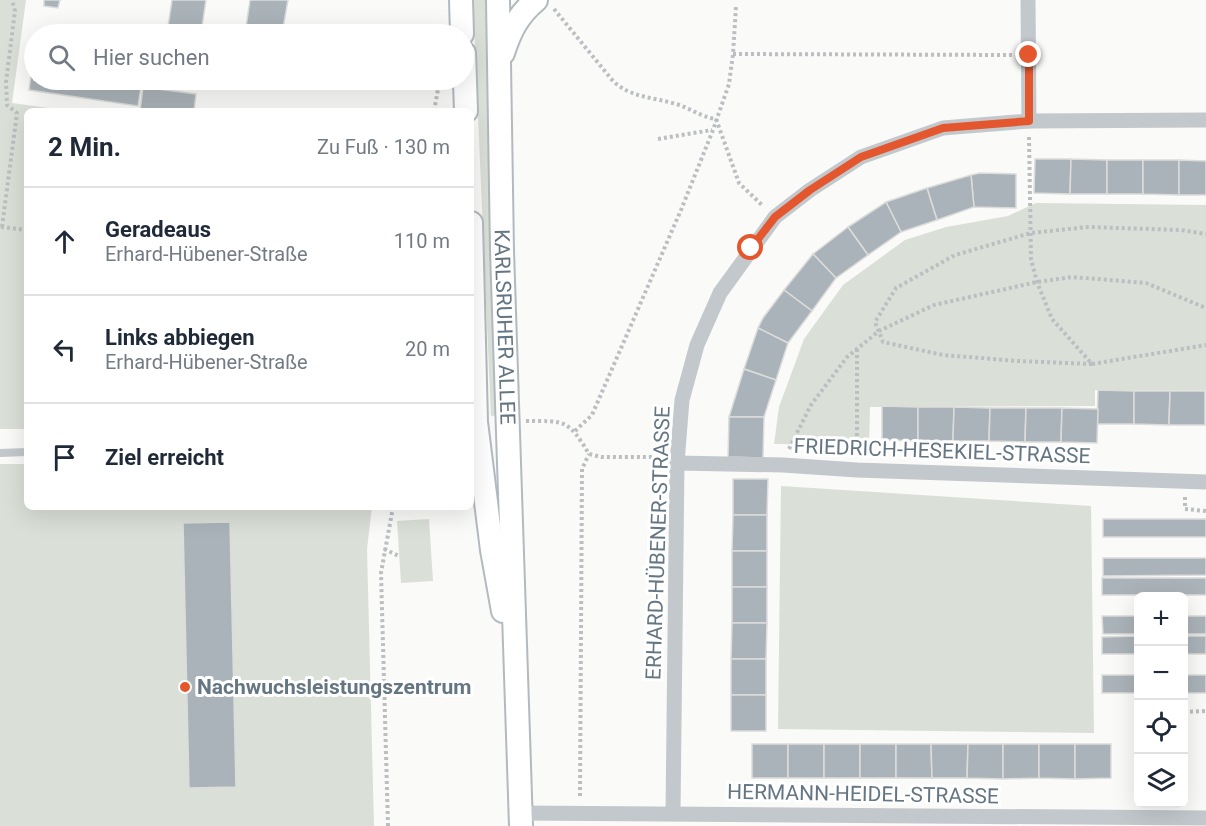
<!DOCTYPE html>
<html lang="de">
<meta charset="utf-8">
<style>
:root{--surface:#fff;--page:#f2f2f3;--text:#1f2937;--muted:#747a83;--line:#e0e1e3}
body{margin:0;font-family:Roboto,sans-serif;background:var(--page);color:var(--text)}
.controls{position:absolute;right:18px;bottom:18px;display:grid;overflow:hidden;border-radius:9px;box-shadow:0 6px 24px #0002}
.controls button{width:54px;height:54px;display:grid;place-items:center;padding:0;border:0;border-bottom:2px solid var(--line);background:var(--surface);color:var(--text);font:30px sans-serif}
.stop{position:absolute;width:18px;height:18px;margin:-14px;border:4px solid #e4572e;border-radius:50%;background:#fff}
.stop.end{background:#e4572e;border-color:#fff;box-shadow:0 2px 6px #0008}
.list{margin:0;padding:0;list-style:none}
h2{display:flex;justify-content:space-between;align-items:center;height:78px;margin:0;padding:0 24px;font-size:26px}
h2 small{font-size:20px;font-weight:400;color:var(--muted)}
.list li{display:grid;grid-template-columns:39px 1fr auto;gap:18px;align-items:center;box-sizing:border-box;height:108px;padding:0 24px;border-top:2px solid var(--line)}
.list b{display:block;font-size:22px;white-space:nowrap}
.list p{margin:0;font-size:20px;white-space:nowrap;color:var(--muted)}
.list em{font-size:20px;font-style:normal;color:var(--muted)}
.icon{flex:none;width:33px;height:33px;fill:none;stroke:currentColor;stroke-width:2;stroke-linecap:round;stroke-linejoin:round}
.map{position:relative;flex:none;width:1206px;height:826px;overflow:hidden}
.search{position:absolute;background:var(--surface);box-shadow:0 6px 24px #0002;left:24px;top:24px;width:450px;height:66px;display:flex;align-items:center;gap:15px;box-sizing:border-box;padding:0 21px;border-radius:33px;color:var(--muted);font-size:22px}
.panel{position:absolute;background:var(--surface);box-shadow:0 6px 24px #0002;left:24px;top:108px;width:450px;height:402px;border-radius:9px}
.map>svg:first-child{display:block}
</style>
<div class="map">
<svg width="1206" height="826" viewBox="0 0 1206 826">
<rect width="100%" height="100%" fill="#fafaf8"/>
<g fill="#dadfd7">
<path d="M0 0H26L12 103 70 111H27V429H0Z"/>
<path d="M473 0H491L499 415 491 416Z"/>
<path d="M1036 203 1206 205V390H1095V406L870 407 869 445 774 444 779 407 804 339 843 285 905 240 946 227 1008 216Z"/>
<path d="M0 464H27V507H372L367 549 374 826H0Z"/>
<path d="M781 486 1091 506 1094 733 778 729Z"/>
<path d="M429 519 433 581 401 583 397 521Z"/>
</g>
<g fill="#aab3b9" stroke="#dcdcda" stroke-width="1.5">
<path d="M44 0H60L58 8 44 6Z"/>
<path d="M172 0H206L201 34 167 33Z"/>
<path d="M250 0H288L282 34H245Z"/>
<path d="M34 54V80H89L141 87 138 106 29 90Z"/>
<path d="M143 87 196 94 194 111H140Z"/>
<path d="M1035 159H1071L1070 194 1034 193Z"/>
<path d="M1071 159 1107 160V194H1070Z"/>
<rect x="1107" y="160" width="36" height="34"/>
<path d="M1143 160H1179V195L1143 194Z"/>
<path d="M1179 160 1206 161V195H1179Z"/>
<path d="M980 173 1016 174V208L974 207 971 175Z"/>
<path d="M971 175 974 207 937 220 927 188Z"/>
<path d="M927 188 937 220 901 232 886 202Z"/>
<path d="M886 202 901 232 868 255 848 227Z"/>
<path d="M848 227 868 255 836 278 813 254Z"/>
<path d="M813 254 836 278 812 311 784 290Z"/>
<path d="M784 290 812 311 788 343 758 328 763 318Z"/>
<path d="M758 328 788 343 776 380 744 369Z"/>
<path d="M744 369 776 380 764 417H729Z"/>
<path d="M1098 390 1134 391V424H1097Z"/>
<path d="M1134 391H1170L1169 425 1134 424Z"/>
<path d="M1170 391H1205V425H1169Z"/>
<path d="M882 406 918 407V441L882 440Z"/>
<path d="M918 407H954L953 441H918Z"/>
<path d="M954 407 990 408 989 441H953Z"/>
<path d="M990 408H1026L1025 442 989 441Z"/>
<path d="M1026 408H1062L1061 442H1025Z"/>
<path d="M1062 408 1098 409 1097 443 1061 442Z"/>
<path d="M729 417H764L763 458 728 457Z"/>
<path d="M733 479H768L767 515H733Z"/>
<path d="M733 515H767V551H732Z"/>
<rect x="1103" y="519" width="103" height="18"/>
<path d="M230 522 236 787 189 788 183 523Z"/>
<rect x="732" y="551" width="35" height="36"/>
<path d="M1103 558H1206V575L1103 576Z"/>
<rect x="1102" y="578" width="104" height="17"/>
<rect x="732" y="587" width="35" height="36"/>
<path d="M1102 616H1138V634H1103Z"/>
<rect x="1184" y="616" width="22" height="18"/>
<path d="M732 623H767L766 659H731Z"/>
<path d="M1138 636V654H1102V637Z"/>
<rect x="1184" y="636" width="22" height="18"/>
<rect x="731" y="659" width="35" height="36"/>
<rect x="1102" y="675" width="36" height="18"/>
<rect x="1184" y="675" width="22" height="18"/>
<rect x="731" y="695" width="35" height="36"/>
<rect x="752" y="744" width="36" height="34"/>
<rect x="788" y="744" width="36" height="34"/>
<rect x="824" y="744" width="36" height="34"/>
<rect x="860" y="744" width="36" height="34"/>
<path d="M896 744H931L932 778H896Z"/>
<path d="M931 744H968L967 778H932Z"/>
<path d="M968 744H1003V779L967 778Z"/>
<path d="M1003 744H1039V778L1003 779Z"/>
<path d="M1039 744H1075V779L1039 778Z"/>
<path d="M1075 744H1111V778L1075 779Z"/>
</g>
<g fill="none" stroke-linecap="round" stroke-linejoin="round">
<defs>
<g id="secondary">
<path d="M461 0 462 34"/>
<path id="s1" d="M498 0 502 251 521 826"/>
<path d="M464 53 466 111"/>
<path d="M503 53C510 31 518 15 536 0"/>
<path d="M471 223 476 422 492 550 503 611"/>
</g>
</defs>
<use href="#secondary" stroke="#b3babf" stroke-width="26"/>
<g stroke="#bbbfc2" stroke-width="4" stroke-dasharray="3 3" stroke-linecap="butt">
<path d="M554 9 613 81C631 98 653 97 676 104 690 108 701 117 716 119L739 183 763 206"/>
<path d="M733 54 1013 55"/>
<path d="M434 111 439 84"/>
<path d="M1029 137 1031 259 1037 282 1052 319 1092 364 1206 345"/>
<path d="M658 139 712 130"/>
<path d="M1 227 27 230"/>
<path d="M2 227 17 113 7 105 6 82 15 11 12 0"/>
<path d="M857 349V456"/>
<path d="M1092 364 1018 361 943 355 883 342 875 322 896 288 955 255 1031 233 1088 227 1181 230 1206 234"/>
<path d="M526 421C565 421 568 419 589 454L601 457H658L661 455"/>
<path d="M575 431 592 415 681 210 713 130 729 84 733 54 736 6"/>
<path d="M789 449 811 405 847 357 879 331 934 305 1037 282 1072 277 1146 283 1206 308"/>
<path d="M1185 497V509L1206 511"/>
<path d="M384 549 399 556"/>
<path d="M1184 712 1206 711"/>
<path d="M580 796 582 469 589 454"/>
<path d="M388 826 381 573 393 507"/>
</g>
<path stroke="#c3c8cc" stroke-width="8" d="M0 453 27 452"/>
<g stroke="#c3c8cc" stroke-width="15">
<path d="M1028 0 1029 121"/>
<path d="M677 463 783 465 857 470 1206 482"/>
<path d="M520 813 1206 818"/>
<path d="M673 813 677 463 682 400 697 345 720 293 775 217 810 190 861 157 943 128 1029 121 1206 120"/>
</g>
<use href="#secondary" stroke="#fff" stroke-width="22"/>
</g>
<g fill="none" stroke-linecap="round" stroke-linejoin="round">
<path stroke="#e4572e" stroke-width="8" d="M751 248 775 217 810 190 861 157 943 128 1029 121V55"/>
</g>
<circle fill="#e4572e" stroke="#fff" stroke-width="2" cx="185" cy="687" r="6"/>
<g text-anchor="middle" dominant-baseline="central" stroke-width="6" stroke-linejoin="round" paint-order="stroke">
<g font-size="21" fill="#657683" stroke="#fff">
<text stroke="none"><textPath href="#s1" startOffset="327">KARLSRUHER ALLEE</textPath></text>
<text transform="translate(942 451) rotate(2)">FRIEDRICH-HESEKIEL-STRASSE</text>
<text transform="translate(658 543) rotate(-88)">ERHARD-HÜBENER-STRASSE</text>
<text transform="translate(863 794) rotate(1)">HERMANN-HEIDEL-STRASSE</text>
</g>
<g font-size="21" font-weight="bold" fill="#657683" stroke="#fff" text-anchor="start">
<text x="197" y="687">Nachwuchsleistungszentrum</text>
</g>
</g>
</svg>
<div class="controls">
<button>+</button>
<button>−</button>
<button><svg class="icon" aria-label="locate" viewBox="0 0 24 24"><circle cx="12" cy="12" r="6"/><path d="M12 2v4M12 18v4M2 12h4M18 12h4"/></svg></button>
<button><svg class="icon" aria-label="layers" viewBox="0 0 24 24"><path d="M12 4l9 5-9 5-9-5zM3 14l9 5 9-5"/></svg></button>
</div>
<div class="stop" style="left:751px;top:248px"></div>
<div class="stop end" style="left:1029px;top:55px"></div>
<div class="search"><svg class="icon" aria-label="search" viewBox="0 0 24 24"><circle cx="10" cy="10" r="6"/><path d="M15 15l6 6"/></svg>Hier suchen</div>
<section class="panel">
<h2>2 Min.<small>Zu Fuß · 130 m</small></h2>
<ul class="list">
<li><svg class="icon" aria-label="ahead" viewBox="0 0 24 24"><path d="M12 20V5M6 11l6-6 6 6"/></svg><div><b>Geradeaus</b><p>Erhard-Hübener-Straße</p></div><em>110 m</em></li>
<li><svg class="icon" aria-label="left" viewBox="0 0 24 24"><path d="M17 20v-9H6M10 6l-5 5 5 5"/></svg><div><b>Links abbiegen</b><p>Erhard-Hübener-Straße</p></div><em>20 m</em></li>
<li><svg class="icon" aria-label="arrive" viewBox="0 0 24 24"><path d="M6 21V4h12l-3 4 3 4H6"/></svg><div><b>Ziel erreicht</b></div></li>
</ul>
</section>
</div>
